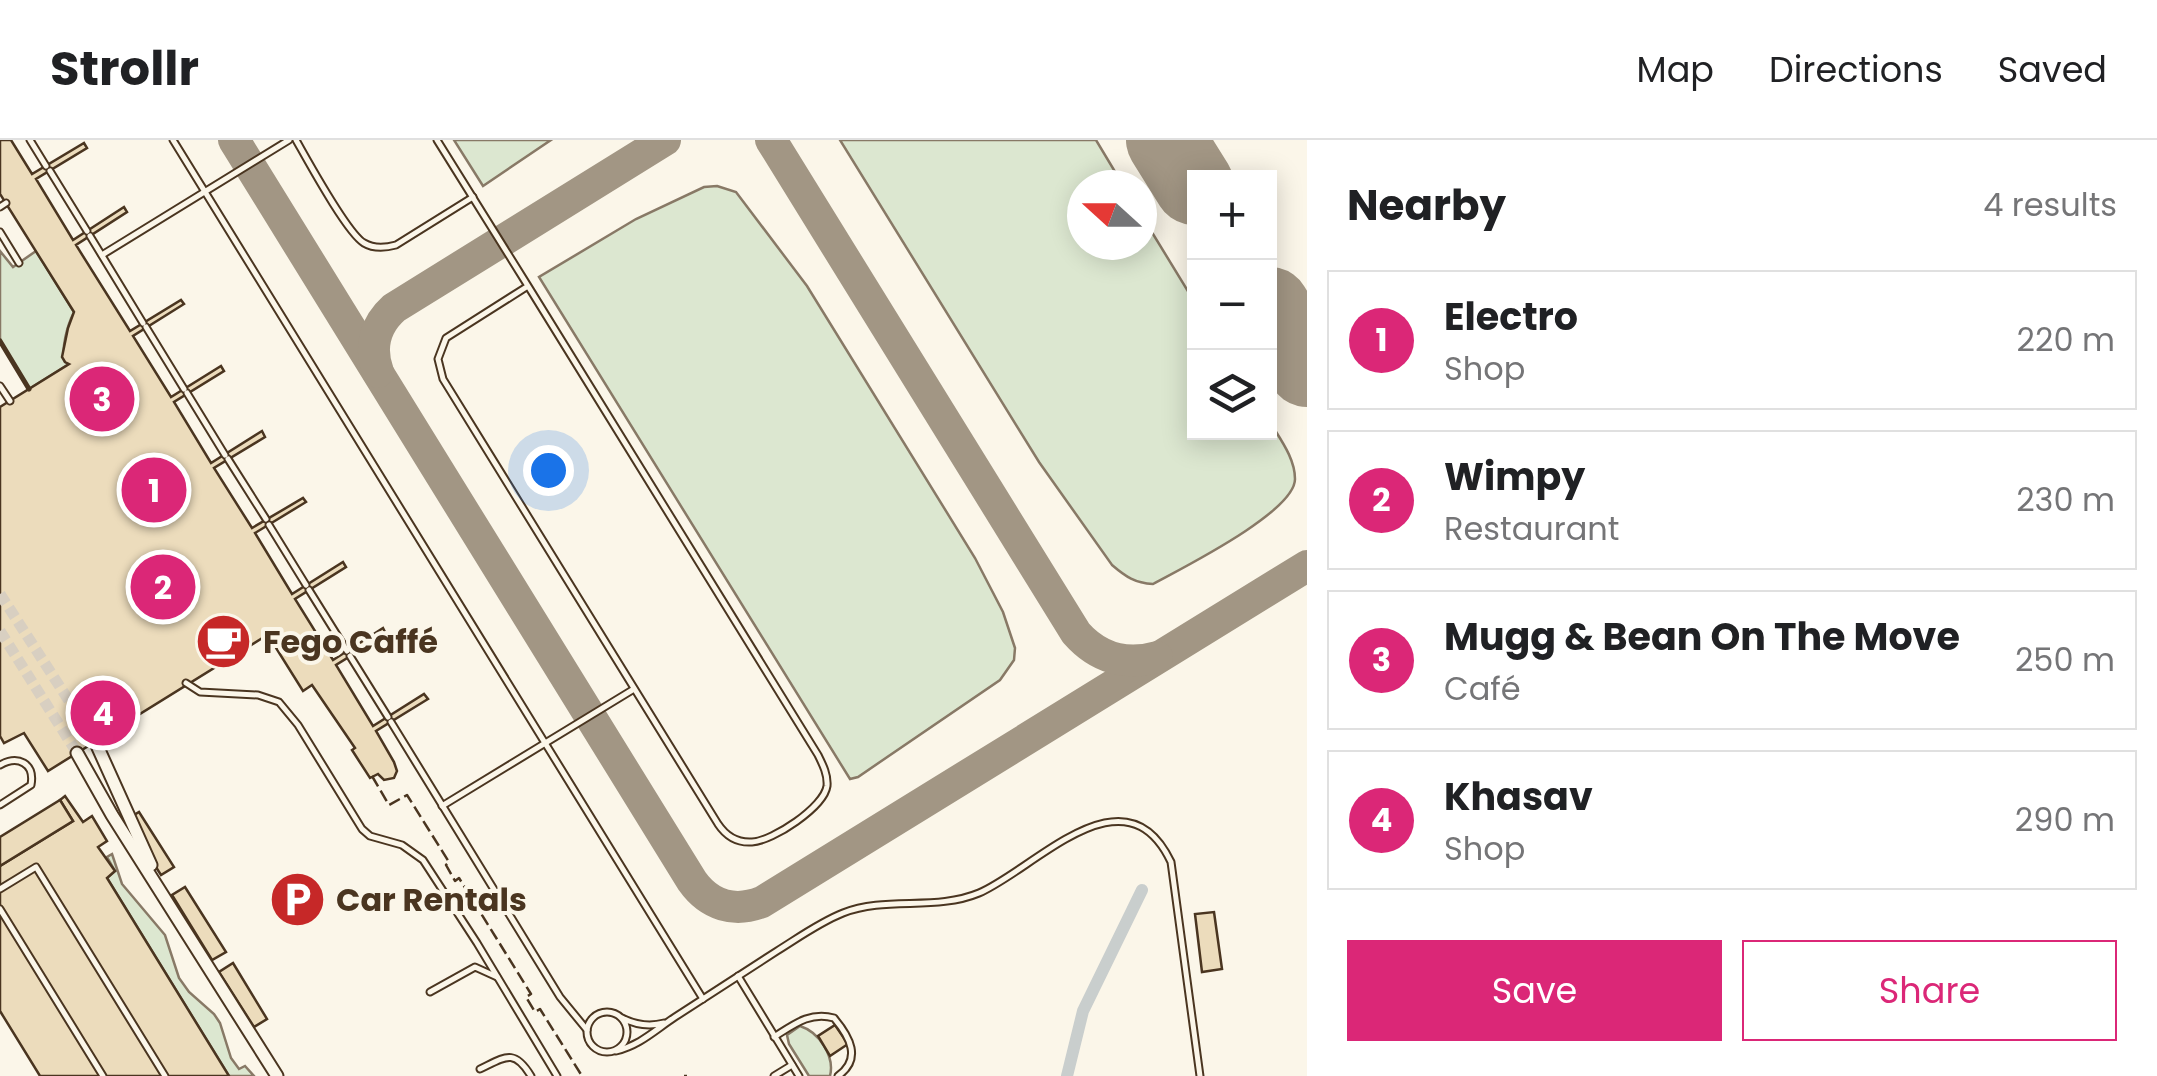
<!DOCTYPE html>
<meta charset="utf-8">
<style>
:root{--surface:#fff;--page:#f6f6f6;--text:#202124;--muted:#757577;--line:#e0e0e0;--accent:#db2777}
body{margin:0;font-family:Poppins,sans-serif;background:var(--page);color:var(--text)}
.controls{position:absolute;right:30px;top:30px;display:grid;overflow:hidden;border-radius:0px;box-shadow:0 5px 25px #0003}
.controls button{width:90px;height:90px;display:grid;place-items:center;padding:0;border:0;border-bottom:2px solid var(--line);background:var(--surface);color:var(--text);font:50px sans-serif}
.compass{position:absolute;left:1067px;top:30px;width:90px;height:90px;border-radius:50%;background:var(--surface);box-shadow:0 5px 25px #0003;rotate:291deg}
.you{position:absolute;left:548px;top:330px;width:35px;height:35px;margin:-25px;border:8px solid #fff;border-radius:50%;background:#1a73e8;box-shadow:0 0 0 15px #1a73e833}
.badge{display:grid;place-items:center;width:65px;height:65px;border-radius:50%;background:var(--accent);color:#fff;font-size:32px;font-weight:700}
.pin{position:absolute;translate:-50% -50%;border:5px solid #fff;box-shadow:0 2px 10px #0006}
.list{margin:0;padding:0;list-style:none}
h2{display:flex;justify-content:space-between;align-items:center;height:130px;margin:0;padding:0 40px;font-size:42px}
h2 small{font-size:32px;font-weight:400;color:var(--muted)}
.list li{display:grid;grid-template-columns:65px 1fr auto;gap:30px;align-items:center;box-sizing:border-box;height:140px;margin:0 20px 20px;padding:0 20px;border:2px solid var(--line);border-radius:0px}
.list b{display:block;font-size:38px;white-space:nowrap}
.list p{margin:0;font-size:32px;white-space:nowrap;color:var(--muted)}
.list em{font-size:32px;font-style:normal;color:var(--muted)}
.actions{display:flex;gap:20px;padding:30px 40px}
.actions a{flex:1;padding:22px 0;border:2px solid var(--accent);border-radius:0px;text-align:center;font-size:35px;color:var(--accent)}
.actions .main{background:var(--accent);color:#fff}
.icon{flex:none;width:55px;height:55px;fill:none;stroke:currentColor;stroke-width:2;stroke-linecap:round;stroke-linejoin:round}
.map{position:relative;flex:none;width:1307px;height:936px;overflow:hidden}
header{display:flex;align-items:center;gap:60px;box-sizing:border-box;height:140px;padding:0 50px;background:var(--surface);border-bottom:2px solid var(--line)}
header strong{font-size:48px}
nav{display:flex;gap:55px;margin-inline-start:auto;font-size:35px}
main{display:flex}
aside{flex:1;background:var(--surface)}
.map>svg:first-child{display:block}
</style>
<header>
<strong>Strollr</strong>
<nav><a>Map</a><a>Directions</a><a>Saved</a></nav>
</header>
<main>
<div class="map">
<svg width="1307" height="936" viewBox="0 0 1307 936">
<rect width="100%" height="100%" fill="#fbf6e9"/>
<g fill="#dce7d0" stroke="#887966" stroke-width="2.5">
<path d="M454 0H551L483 46Z"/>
<path d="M840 0H1096L1123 45H1082V105H1142V76L1194 161V292H1270V282C1280 299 1295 318 1295 339 1295 372 1182 428 1153 444 1135 443 1126 437 1112 425L1039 322Z"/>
<path d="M717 46 736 52 807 146 975 418 1003 472 1015 508 1014 520 1000 540 858 637 850 639 539 137 636 79 704 47Z"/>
<path d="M0 111 13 127 36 111 74 172C67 186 61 208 65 222L69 224 29 249 0 201Z"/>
<path d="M112 714 122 744 165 795 179 838 189 852 214 874 220 883 231 918 239 929 245 926 254 936H229L107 738 115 731 107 717Z"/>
<path d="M800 886C819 892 835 916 830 936H809L789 904 787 895Z"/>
</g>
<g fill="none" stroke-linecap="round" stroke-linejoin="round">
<path stroke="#c9cecd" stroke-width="12" d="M1067 936 1083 871 1142 750"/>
<g stroke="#a29684" stroke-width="32">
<path d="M234 0 692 741C709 765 734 773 762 762L1307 426"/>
<path d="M771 0 1076 493C1098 518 1126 526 1157 517"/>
<path d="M378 232C369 207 375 185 394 168L665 0"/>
</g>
<g stroke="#a29684" stroke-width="80">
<path d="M1166 0 1194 45"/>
<path d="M1270 167 1307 227"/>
</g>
</g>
<g fill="#ecdcbc" stroke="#4a3520" stroke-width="2.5">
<path d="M0 0H11L32 34 84 3 87 8 36 39 73 100 124 67 127 72 76 105 130 191 181 160 184 164 133 196 171 257 221 226 224 231 174 262 211 323 262 291 265 297 214 328 252 388 303 358 306 362 255 393 292 454 343 422 346 427 295 459 333 520 383 488 386 494 336 525 373 586 424 554 428 559 376 591 394 622 397 631 394 638 384 640 378 634 370 638 352 610 355 608 312 545 303 551 273 503 264 500V497L48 631 24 593 4 603 0 596V267L69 224 65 222 62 217 68 188 74 172 0 54Z"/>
<path d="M65 656 83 682 92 676 107 701 98 707 115 731 107 738 229 936H40L0 871V726L73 681 60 660Z"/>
<path d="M60 660 73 681 0 726V697Z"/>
<path d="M139 672 174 727 161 735 126 680Z"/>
<path d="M185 747 226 812 212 820 172 755Z"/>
<path d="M1214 772 1222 829 1202 832 1195 774Z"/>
<path d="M233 823 267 879 254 887 219 832Z"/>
<path d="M835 885 848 904 830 916 818 896Z"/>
</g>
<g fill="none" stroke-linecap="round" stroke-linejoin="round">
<g stroke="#d8cfc1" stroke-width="11" stroke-dasharray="11 5.5" stroke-linecap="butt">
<path d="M0 454 95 601"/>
<path d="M0 491 77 613"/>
</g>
<defs>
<g id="lane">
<path d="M30 0 46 26"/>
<path d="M173 0 703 859"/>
<path d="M296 0C308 21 347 93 364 103 374 109 385 108 396 105L473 57"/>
<path d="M437 0 528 146 818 615C823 625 828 635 827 646 824 667 773 701 752 702 737 703 726 696 718 684L443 239 438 219 446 198 528 146"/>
<path d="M50 31 87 91"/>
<path d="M0 67 6 63"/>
<path d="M0 92 19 123"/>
<path d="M90 96 143 183"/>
<path d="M102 115 289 0"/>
<path d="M146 187 184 249"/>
<path d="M0 246 10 261"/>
<path d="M187 253 225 315"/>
<path d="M228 319 266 379"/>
<path d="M269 385 306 445"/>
<path d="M309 450 347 511"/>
<path d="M350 516 388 577"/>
<path d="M186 543 200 552 258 555 279 562 298 585 362 689 370 696 402 705 423 720 477 803 557 936"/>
<path d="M391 582 560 857 587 890"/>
<path d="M0 625C18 615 35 623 31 645L0 665"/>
<path d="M442 666 634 549"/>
<path d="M0 749 36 727 165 936"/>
<path d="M0 769 103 936"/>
<path d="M738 836 799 936"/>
<path d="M430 852 475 827 497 837"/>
<circle cx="607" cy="892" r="20"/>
<path d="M622 878C636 885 649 887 664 883"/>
<path d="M774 897C793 885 810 871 834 878 850 897 862 919 838 936"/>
<path d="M616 911C640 905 654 891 675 877 709 855 743 833 777 811 798 798 820 782 843 773 886 756 936 771 979 753 1035 729 1125 625 1171 722L1200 936"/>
<path d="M480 929C505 917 514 908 531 936"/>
<path d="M774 936 792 925"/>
</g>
<g id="street">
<path d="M95 601 151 725"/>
<path d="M77 613 112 675 277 936"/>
</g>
</defs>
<use href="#lane" stroke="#4a3520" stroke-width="9"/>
<use href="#street" stroke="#4a3520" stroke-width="15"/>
<use href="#lane" stroke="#fbf6e9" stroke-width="5"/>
<use href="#street" stroke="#fbf6e9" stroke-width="11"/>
<g stroke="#4a3520" stroke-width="2.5" stroke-dasharray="12 5" stroke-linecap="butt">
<path d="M372 636 389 665 407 655 449 722 446 725 455 741 459 738 531 854 526 857 535 872 540 869 582 936"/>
<path d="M684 936H687"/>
</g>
<path stroke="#4a3520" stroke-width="5" d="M0 201 29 249"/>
</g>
<defs>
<symbol id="cafe-disc" viewBox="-11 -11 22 22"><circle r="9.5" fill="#c62828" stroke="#fbf6e9"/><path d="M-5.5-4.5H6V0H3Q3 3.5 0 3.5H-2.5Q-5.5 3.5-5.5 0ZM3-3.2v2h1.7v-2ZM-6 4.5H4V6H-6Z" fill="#fff"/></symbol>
<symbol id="parking-disc" viewBox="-11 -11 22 22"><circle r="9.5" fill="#c62828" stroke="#fbf6e9"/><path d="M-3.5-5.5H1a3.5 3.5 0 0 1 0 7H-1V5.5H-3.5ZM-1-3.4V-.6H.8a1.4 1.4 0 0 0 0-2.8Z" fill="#fff"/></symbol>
</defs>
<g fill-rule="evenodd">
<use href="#cafe-disc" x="192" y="470" width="63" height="63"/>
<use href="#parking-disc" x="266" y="728" width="63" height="63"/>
</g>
<g text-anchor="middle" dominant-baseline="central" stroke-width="8" stroke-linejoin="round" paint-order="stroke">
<g font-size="32" font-weight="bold" fill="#4a3520" stroke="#fbf6e9" text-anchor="start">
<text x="263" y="501">Fego Caffé</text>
<text x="336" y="759">Car Rentals</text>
</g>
</g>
</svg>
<div class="controls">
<button>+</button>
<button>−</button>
<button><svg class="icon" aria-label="layers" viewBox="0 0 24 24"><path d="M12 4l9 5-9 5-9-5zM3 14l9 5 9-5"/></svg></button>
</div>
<svg class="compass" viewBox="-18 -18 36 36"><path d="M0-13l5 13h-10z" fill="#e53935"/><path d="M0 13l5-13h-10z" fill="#757577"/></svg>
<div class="you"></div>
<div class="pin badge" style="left:154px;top:350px">1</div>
<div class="pin badge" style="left:163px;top:447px">2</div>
<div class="pin badge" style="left:102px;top:259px">3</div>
<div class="pin badge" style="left:103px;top:573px">4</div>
</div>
<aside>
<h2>Nearby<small>4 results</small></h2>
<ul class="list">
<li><span class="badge">1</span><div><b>Electro</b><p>Shop</p></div><em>220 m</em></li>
<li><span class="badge">2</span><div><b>Wimpy</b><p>Restaurant</p></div><em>230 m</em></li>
<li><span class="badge">3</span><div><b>Mugg &amp; Bean On The Move</b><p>Café</p></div><em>250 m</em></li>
<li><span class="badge">4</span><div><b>Khasav</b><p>Shop</p></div><em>290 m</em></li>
</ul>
<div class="actions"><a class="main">Save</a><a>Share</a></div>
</aside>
</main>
